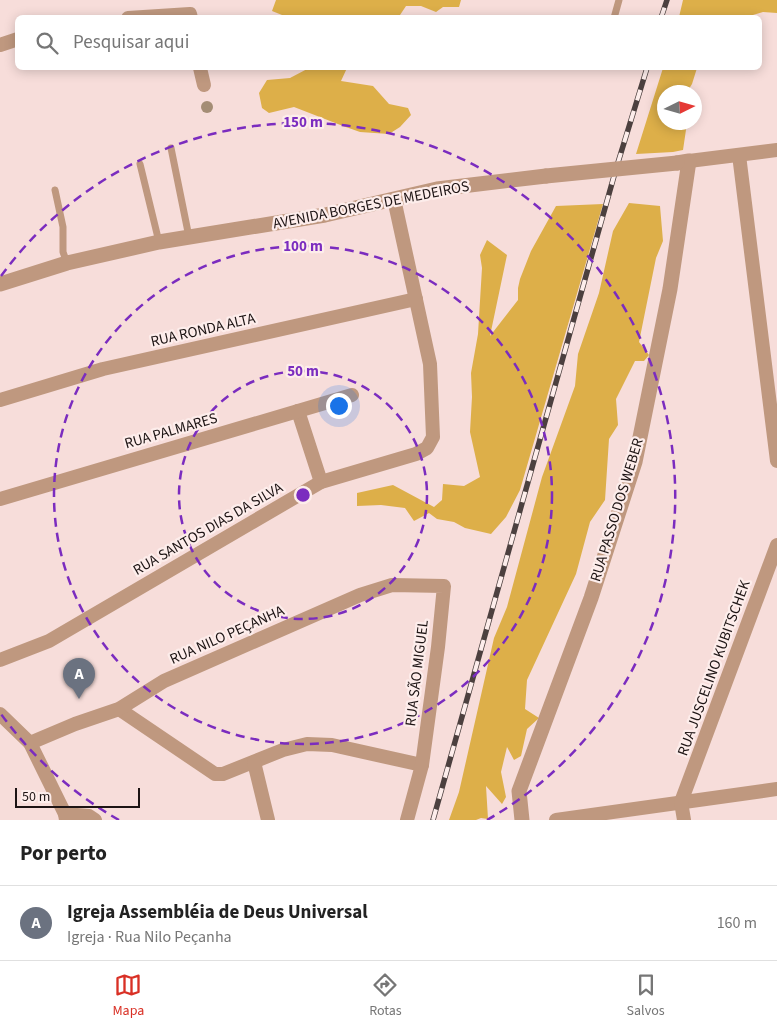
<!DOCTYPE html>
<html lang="pt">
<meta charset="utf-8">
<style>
:root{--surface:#fff;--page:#f6f6f6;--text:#222;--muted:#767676;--line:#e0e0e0;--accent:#d93025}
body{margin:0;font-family:"Source Sans 3",sans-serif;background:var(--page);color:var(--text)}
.compass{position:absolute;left:657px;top:85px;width:45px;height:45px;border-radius:50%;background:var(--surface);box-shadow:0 2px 12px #0003;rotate:85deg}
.scale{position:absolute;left:15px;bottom:12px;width:125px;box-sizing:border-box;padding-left:5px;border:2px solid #1d1414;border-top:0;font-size:14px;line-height:18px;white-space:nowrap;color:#1d1414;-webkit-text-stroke:4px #fdedeb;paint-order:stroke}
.you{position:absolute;left:338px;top:405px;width:18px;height:18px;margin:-12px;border:4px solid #fff;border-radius:50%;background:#1a73e8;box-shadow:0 0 0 8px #1a73e833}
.badge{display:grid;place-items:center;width:32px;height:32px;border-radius:50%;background:var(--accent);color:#fff;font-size:16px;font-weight:700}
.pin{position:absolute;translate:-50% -41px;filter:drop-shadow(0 1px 2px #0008)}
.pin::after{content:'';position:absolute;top:26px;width:18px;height:15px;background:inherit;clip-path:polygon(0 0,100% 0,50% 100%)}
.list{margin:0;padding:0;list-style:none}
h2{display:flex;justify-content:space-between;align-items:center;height:65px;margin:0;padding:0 20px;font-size:21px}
h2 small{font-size:16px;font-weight:400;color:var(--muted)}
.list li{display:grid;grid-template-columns:32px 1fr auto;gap:15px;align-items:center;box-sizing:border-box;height:75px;padding:0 20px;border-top:1px solid var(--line)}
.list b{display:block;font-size:19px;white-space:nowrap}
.list p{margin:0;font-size:16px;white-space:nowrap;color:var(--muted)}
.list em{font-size:16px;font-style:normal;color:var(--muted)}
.icon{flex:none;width:28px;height:28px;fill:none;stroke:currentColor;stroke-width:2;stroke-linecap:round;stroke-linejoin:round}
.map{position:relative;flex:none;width:777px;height:820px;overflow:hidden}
.search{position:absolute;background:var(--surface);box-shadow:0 2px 12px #0003;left:15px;right:15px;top:15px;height:55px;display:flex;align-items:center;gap:12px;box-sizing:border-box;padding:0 18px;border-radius:8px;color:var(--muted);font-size:19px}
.sheet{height:140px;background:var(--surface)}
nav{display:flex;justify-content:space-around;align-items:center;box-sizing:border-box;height:70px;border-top:1px solid var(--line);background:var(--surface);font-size:14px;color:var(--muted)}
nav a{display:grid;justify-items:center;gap:2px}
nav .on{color:var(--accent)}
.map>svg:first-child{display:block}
</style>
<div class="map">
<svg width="777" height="820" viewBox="0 0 777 820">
<rect width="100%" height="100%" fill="#f7ddda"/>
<g fill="#ddaf49">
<path d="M276 0H461L459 7H443L436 12 421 6H406L398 18H329L327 16 318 18 287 17 272 11Z"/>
<path d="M683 0H777V13L763 12 743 18 679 17Z"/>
<path d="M309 68H347L341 81 373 86 389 104 408 108 411 115 400 127 389 134 360 132 343 126 294 107 269 113 262 108 259 93 267 80 290 78Z"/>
<path d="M663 68H697L692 84 687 92H664V122L687 123 683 150 673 152 636 154Z"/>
<path d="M629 203 660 206 663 241 656 258 639 342 649 355 644 361H635L616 399 618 425 609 439 605 500 590 522 576 574 527 680 525 709 539 718 527 729 521 756 514 760 507 747 501 772 506 797 502 804 486 786 488 819 481 818 476 820H449L459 792 494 638 507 607 542 477 575 386 578 354 599 293 613 231Z"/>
<path d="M603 204 520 490 506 517 491 534 465 528 454 522 437 519 429 513 414 521 405 508 381 505 357 506V493L393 485 434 507 442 500 443 484 464 486 480 477 470 432 472 397 471 373 478 334 482 268 480 255 487 240 507 255 490 336 518 300V288L520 279 531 251 556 206Z"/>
</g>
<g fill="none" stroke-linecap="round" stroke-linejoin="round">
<g stroke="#bf987f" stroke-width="7">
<path d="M614 18 619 0"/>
<path d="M171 148 189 237"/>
<path d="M140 164 159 242"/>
<path d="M55 190 63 227V252L67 263"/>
</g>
<g stroke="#bf987f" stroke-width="14">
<path d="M128 18 190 14 191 18"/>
<path d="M0 45 18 39"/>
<path d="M200 68 204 85"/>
<path d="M739 155 777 461"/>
<path d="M689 161 777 150"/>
<path d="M0 400 103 369 416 299"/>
<path d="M298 411 321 482"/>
<path d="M0 499 352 395"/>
<path d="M0 660 49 641 321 482 416 454 427 448 433 437 430 364 394 199"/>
<path d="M119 709 215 774H223L283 750 307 744 332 745 422 765"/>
<path d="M0 714 30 743 65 814 66 820"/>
<path d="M30 743 75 724 119 709 164 681 360 595 392 585 444 586 438 647 422 765 407 820"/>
<path d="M254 762 268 820"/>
<path d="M65 814 89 816 95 820"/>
<path d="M556 820 777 789"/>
<path d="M684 820 681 802 777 545"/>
</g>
<g stroke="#bf987f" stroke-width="15">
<path d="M0 284 67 263 159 242 325 215 437 189 546 176"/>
<path d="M522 820 519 791 591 598 635 462 670 289 689 161 677 163"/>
</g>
<defs>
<g id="rail">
<path d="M661 18 667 0"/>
<path d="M433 820 616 169 647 68"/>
</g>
</defs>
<use href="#rail" stroke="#4c403f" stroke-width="5.5"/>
<use href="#rail" stroke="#fdedeb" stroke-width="4" stroke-dasharray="11" stroke-linecap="butt"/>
<path stroke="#bf987f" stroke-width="15" d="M546 176 677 163"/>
</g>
<circle fill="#a48d75" cx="207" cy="107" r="6"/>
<g fill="none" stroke="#7b2cbf" stroke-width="2.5" stroke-dasharray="9 6">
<circle cx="303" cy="495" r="124"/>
<circle cx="303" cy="495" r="249"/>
<path d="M119 820A373 373 0 0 1 1 714M1 276A373 373 0 1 1 487 820"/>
</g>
<g text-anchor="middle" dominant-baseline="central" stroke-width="4.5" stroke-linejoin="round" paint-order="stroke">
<g font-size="15" fill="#1d1414" stroke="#fdedeb">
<text transform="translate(371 205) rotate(-11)">AVENIDA BORGES DE MEDEIROS</text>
<text transform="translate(203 330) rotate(-13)">RUA RONDA ALTA</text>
<text transform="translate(171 431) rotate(-16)">RUA PALMARES</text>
<text transform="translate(617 510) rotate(-73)">RUA PASSO DOS WEBER</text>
<text transform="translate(208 529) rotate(-30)">RUA SANTOS DIAS DA SILVA</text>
<text transform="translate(227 635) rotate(-24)">RUA NILO PEÇANHA</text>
<text transform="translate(714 668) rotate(-70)">RUA JUSCELINO KUBITSCHEK</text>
<text transform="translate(417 673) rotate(-83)">RUA SÃO MIGUEL</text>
</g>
</g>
<circle cx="303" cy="495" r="8" fill="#7b2cbf" stroke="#fdedeb" stroke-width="2.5"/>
<g font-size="15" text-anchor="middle" font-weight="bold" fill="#7b2cbf" stroke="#fdedeb" stroke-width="4.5" stroke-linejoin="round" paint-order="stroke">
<text x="303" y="127">150 m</text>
<text x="303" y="251">100 m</text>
<text x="303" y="376">50 m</text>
</g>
</svg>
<svg class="compass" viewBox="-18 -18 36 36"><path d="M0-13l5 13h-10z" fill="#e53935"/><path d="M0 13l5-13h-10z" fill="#767676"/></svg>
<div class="scale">50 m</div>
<div class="you"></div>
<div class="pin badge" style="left:79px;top:699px;background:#6b7280">A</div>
<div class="search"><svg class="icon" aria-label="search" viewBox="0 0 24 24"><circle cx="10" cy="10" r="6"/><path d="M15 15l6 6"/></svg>Pesquisar aqui</div>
</div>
<section class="sheet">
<h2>Por perto<small></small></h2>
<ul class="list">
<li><span class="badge" style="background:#6b7280">A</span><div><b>Igreja Assembléia de Deus Universal</b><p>Igreja · Rua Nilo Peçanha</p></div><em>160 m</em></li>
</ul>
</section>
<nav>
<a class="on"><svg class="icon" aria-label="map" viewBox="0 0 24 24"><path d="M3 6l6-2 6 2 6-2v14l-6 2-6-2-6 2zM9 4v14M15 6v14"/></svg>Mapa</a>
<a><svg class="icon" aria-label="directions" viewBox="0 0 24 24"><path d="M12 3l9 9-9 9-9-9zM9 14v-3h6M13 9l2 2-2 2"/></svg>Rotas</a>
<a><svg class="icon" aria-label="saved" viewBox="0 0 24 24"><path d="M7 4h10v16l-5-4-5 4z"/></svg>Salvos</a>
</nav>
